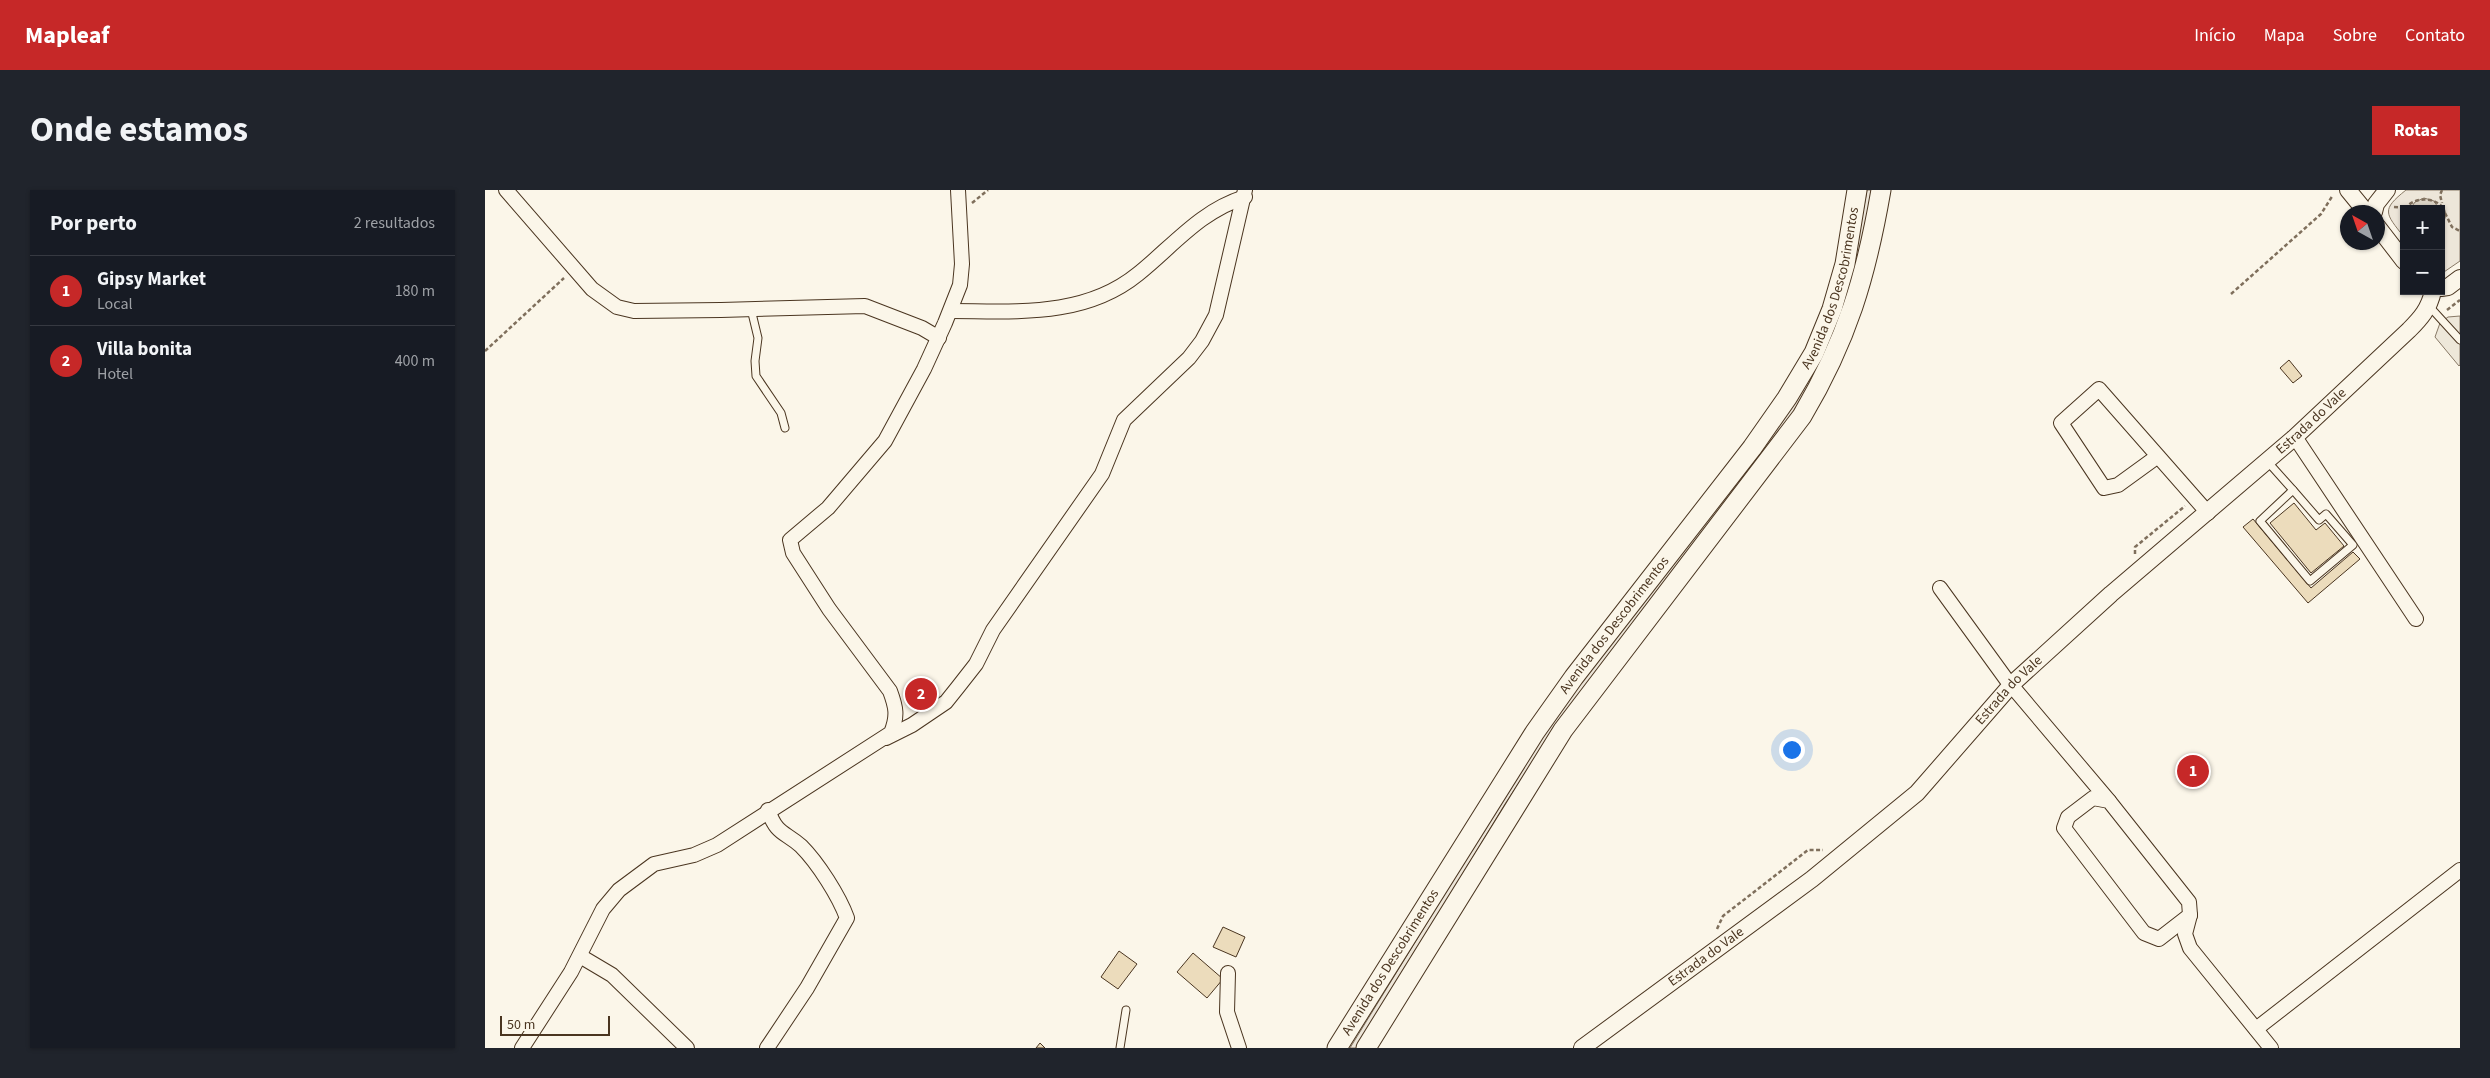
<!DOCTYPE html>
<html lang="pt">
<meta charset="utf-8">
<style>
:root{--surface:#171b24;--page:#20242c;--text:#f1f3f6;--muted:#9ea1a6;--line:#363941;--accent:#c62828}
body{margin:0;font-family:"Source Sans 3",sans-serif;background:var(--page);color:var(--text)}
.controls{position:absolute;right:15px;top:15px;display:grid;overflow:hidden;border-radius:0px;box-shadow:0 1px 4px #0004}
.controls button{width:45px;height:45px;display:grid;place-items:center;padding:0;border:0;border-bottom:1px solid var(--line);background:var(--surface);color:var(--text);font:25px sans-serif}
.compass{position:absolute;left:1855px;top:15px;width:45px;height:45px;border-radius:50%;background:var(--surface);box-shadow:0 1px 4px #0004;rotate:320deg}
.scale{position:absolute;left:15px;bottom:12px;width:110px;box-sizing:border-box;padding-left:5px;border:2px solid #4a3520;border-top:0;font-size:14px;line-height:18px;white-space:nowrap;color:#4a3520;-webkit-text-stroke:4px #fbf6e9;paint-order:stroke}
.you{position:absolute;left:1306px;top:559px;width:18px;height:18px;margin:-12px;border:4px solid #fff;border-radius:50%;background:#1a73e8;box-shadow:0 0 0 8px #1a73e833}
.badge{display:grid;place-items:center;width:32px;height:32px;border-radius:50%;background:var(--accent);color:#fff;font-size:16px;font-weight:700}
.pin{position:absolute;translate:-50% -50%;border:2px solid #fff;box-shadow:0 1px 5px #0006}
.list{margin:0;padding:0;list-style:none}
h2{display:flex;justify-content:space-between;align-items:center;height:65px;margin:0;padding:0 20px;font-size:21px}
h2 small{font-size:16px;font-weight:400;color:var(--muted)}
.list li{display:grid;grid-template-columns:32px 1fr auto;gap:15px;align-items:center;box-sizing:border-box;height:70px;padding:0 20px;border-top:1px solid var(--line)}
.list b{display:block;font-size:19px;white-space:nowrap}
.list p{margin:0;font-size:16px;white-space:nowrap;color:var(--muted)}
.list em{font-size:16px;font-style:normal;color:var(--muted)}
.map{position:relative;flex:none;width:1975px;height:858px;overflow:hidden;border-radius:0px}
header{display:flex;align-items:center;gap:30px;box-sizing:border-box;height:70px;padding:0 25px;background:var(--accent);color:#fff}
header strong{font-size:24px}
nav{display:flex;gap:28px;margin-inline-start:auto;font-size:18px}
.intro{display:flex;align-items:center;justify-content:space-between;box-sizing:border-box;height:120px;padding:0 30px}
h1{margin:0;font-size:35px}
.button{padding:12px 22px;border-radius:0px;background:var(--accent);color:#fff;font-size:18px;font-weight:700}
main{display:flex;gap:30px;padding:0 30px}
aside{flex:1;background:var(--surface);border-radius:0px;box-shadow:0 1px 4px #0004}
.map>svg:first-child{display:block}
</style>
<header>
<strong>Mapleaf</strong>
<nav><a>Início</a><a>Mapa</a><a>Sobre</a><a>Contato</a></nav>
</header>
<div class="intro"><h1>Onde estamos</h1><a class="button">Rotas</a></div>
<main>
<aside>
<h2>Por perto<small>2 resultados</small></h2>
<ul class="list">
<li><span class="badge">1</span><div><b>Gipsy Market</b><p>Local</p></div><em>180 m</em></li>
<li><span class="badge">2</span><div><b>Villa bonita</b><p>Hotel</p></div><em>400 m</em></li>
</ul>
</aside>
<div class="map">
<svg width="1975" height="858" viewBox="0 0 1975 858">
<rect width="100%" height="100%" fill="#fbf6e9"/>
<g fill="#ede6d9" stroke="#887966">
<path d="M1382 0H1388L1371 87 1346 159 1316 212 1076 529 1020 614 872 858H865L1057 546 1108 474 1306 217 1371 61Z"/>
<path d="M1921 0H1975V71L1956 84V19H1919V47C1900 23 1896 20 1921 0Z"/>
</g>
<path fill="#ede7d9" stroke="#887966" d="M1975 126V175L1974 176 1950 147 1955 133 1963 127Z"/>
<path fill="#dcd4c6" stroke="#887966" d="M1939 8 1949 11 1954 19H1925L1930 12Z"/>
<g fill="#ecdcbc" stroke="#4a3520">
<path d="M1804 170 1817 186 1808 193 1795 178Z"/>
<path d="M1809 313 1831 340 1840 333 1859 356 1826 383 1785 333Z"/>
<path d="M1768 329 1826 398 1868 362 1875 369 1823 413 1758 337Z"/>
<path d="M738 737 760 747 751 767 728 757Z"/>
<path d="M634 761 652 774 633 799 616 787Z"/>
<path d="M708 763 738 789 722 808 692 782Z"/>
<path d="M555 853 560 858H551Z"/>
</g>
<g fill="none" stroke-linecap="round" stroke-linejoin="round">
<defs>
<g id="service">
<path d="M1944 116 1975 150"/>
<path d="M266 119 273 148 270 171 271 186 296 223 300 238"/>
<path d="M1782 271 1808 300"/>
<path d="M1808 300 1834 330 1841 324 1868 355 1825 391 1775 331Z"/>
<path d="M635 858 641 820"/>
</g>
<g id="minor">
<path d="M21 0 107 99 132 117 149 121 236 120 380 116 437 138 454 148"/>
<path d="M466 121C530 121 599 128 653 84 688 56 715 21 760 7"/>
<path d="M1810 247 1931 429"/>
<path d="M1673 266 1633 295 1619 298 1576 233 1614 199 1723 323"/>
<path d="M1455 398 1521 489 1624 611"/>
<path d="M401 548 427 535 461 512 473 497 491 474 508 440 617 284 639 230 704 168 717 151 731 125 760 0"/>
<path d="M1608 608 1624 611 1704 712 1705 725 1674 749 1659 743 1579 638 1583 627Z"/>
<path d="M1705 725 1700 744 1705 758 1786 858"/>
<path d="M95 766 127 785 202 858"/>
<path d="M743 783 742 822 754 858"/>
<path d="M1771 839 1975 680"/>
<path d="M37 858 86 782 118 719 134 700 169 674 209 665 232 655 406 543C413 526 411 517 405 501L344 419 308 363 305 350 343 318 400 251 439 179 460 133 475 95 477 74 473 0"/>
<path d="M282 858 322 798 362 728C354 706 333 673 316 656 299 641 292 645 283 620"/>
</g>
<g id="tertiary">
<path d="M1863 0 1881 22"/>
<path d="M1889 22 1891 14 1902 0"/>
<path d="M1892 36 1919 71"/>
<path d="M1956 98 1963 97 1975 88"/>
<path id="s1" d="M1097 858 1327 689 1432 603 1527 494 1626 404 1810 247 1924 140C1936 128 1944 119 1948 101"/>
</g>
<g id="secondary">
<path id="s2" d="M852 858 1050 542 1089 487 1267 258 1302 208 1329 163 1347 119 1360 74 1372 0"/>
<path d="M881 858 1078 540 1317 226C1362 150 1381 87 1396 0"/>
</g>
</defs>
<use href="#service" stroke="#4a3520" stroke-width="9"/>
<use href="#minor" stroke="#4a3520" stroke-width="16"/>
<use href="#tertiary" stroke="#4a3520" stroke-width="18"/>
<use href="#secondary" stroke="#4a3520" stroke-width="21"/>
<g stroke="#7f6f5c" stroke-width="2.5" stroke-dasharray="4 2.5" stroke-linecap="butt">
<path d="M1957 0 1955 5 1957 13"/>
<path d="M487 13 503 0"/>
<path d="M1909 17 1921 18"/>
<path d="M1920 19C1932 0 1972 12 1956 34"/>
<path d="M1960 23 1967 37 1975 41"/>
<path d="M1746 104 1836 24 1848 5"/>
<path d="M1962 120 1975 110"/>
<path d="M0 161 79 88"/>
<path d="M1650 364V357L1700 316"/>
<path d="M1232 739 1238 726 1323 660H1338"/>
</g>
<use href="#service" stroke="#fbf6e9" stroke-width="7"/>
<use href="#minor" stroke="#fbf6e9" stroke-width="14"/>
<use href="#tertiary" stroke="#fbf6e9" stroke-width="16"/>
<use href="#secondary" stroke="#fbf6e9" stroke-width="19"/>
</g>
<g text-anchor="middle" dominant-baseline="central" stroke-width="4" stroke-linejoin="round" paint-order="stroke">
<g font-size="14" fill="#4a3520" stroke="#fbf6e9">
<text stroke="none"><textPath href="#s2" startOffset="911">Avenida dos Descobrimentos</textPath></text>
<text stroke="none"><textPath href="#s1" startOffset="964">Estrada do Vale</textPath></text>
<text stroke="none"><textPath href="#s2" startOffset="506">Avenida dos Descobrimentos</textPath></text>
<text stroke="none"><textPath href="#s1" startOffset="559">Estrada do Vale</textPath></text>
<text stroke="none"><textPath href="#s1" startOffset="154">Estrada do Vale</textPath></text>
<text stroke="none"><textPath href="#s2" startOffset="101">Avenida dos Descobrimentos</textPath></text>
</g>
</g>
</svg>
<div class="controls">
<button>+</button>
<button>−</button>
</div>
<svg class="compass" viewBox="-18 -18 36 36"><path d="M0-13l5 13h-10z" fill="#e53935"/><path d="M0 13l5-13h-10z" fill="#9ea1a6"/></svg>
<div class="scale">50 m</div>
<div class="you"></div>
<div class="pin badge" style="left:1708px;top:581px">1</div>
<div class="pin badge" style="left:436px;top:504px">2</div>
</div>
</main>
